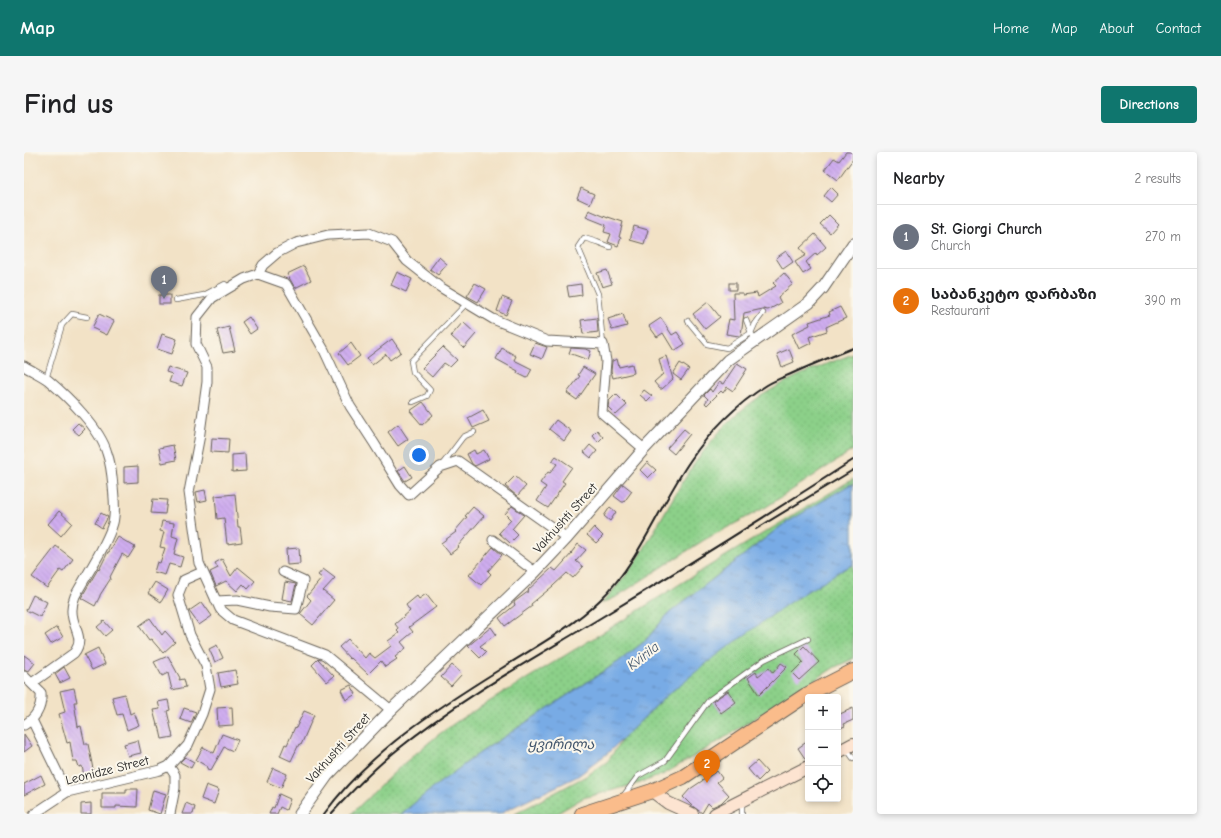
<!DOCTYPE html>
<meta charset="utf-8">
<style>
:root{--surface:#fff;--page:#f6f6f6;--text:#202124;--muted:#757577;--line:#e0e0e0;--accent:#0f766e}
body{margin:0;font-family:"Comic Neue","Noto Sans Georgian",sans-serif;background:var(--page);color:var(--text)}
.controls{position:absolute;right:12px;bottom:12px;display:grid;overflow:hidden;border-radius:4px;box-shadow:0 2px 6px #0003}
.controls button{width:36px;height:36px;display:grid;place-items:center;padding:0;border:0;border-bottom:1px solid var(--line);background:var(--surface);color:var(--text);font:20px sans-serif}
.you{position:absolute;left:395px;top:303px;width:14px;height:14px;margin:-10px;border:3px solid #fff;border-radius:50%;background:#1a73e8;box-shadow:0 0 0 6px #1a73e833}
.badge{display:grid;place-items:center;width:26px;height:26px;border-radius:50%;background:var(--accent);color:#fff;font-size:13px;font-weight:700}
.pin{position:absolute;translate:-50% -33px;filter:drop-shadow(0 1px 2px #0008)}
.pin::after{content:'';position:absolute;top:21px;width:14px;height:12px;background:inherit;clip-path:polygon(0 0,100% 0,50% 100%)}
.list{margin:0;padding:0;list-style:none}
h2{display:flex;justify-content:space-between;align-items:center;height:52px;margin:0;padding:0 16px;font-size:17px}
h2 small{font-size:13px;font-weight:400;color:var(--muted)}
.list li{display:grid;grid-template-columns:26px 1fr auto;gap:12px;align-items:center;box-sizing:border-box;height:64px;padding:0 16px;border-top:1px solid var(--line)}
.list b{display:block;font-size:15px;white-space:nowrap}
.list p{margin:0;font-size:13px;white-space:nowrap;color:var(--muted)}
.list em{font-size:13px;font-style:normal;color:var(--muted)}
.icon{flex:none;width:22px;height:22px;fill:none;stroke:currentColor;stroke-width:2;stroke-linecap:round;stroke-linejoin:round}
.map{position:relative;flex:none;width:829px;height:662px;overflow:hidden;border-radius:4px}
header{display:flex;align-items:center;gap:24px;box-sizing:border-box;height:56px;padding:0 20px;background:var(--accent);color:#fff}
header strong{font-size:19px}
nav{display:flex;gap:22px;margin-inline-start:auto;font-size:14px}
.intro{display:flex;align-items:center;justify-content:space-between;box-sizing:border-box;height:96px;padding:0 24px}
h1{margin:0;font-size:28px}
.button{padding:10px 18px;border-radius:4px;background:var(--accent);color:#fff;font-size:14px;font-weight:700}
main{display:flex;gap:24px;padding:0 24px}
aside{flex:1;background:var(--surface);border-radius:4px;box-shadow:0 2px 6px #0003}
.map>svg:first-child{display:block}
</style>
<header>
<strong>Map</strong>
<nav><a>Home</a><a>Map</a><a>About</a><a>Contact</a></nav>
</header>
<div class="intro"><h1>Find us</h1><a class="button">Directions</a></div>
<main>
<div class="map">
<svg width="829" height="662" viewBox="0 0 829 662">
<defs>
<pattern id="green-dots" width="8" height="8" patternUnits="userSpaceOnUse"><rect width="8" height="8" fill="#8cd089"/><path d="M2 2h.1M6 6h.1" fill="none" stroke="#78b276" stroke-width="1.8" stroke-linecap="round"/></pattern>
<pattern id="water-ripples" width="26" height="14" patternUnits="userSpaceOnUse"><rect width="26" height="14" fill="#78abe5"/><path d="M2 4q2-2 4 0t4 0M15 11q2-2 4 0t4 0" fill="none" stroke="#628ab9"/></pattern>
<pattern id="building-back-hatch" width="6" height="6" patternUnits="userSpaceOnUse"><rect width="6" height="6" fill="#cfadef"/><path d="M-1 5l2 2M0 0l6 6M5-1l2 2" fill="none" stroke="#b194cc"/></pattern>
</defs>
<rect width="100%" height="100%" fill="#fbf7ec"/>
<filter id="ink" filterUnits="userSpaceOnUse"><feTurbulence type="fractalNoise" baseFrequency=".025" numOctaves="2"/><feDisplacementMap in="SourceGraphic" scale="8" xChannelSelector="R" yChannelSelector="G"/><feConvolveMatrix kernelMatrix="1 2 1 2 8 2 1 2 1" color-interpolation-filters="sRGB"/></filter>
<filter id="wash" filterUnits="userSpaceOnUse"><feTurbulence type="fractalNoise" baseFrequency=".012" numOctaves="4" result="noise"/><feDisplacementMap in="SourceGraphic" scale="16" xChannelSelector="R" yChannelSelector="G"/><feGaussianBlur stdDeviation="0.9" result="paint"/><feColorMatrix in="noise" values="0 0 0 0 0 0 0 0 0 0 0 0 0 0 0 0 0 1.4 0 .05"/><feComposite in="paint" operator="in"/></filter>
<g filter="url(#wash)">
<rect width="100%" height="100%" fill="#f2e2c6"/>
<g fill="url(#green-dots)" stroke="#547652">
<path d="M829 202V298L742 355 680 388 592 445 577 452C590 437 604 422 615 405 642 361 664 312 701 274 735 237 783 219 829 202Z"/>
<path d="M829 327V332L825 333 757 374 644 462 621 489 594 510 457 600 410 635 377 662H327L378 613 414 583 435 568 601 467 667 425Z"/>
<path d="M829 391V507L811 515 692 591 640 622 616 631 559 646 532 662H491L564 623 584 609 603 580 633 553 685 500Z"/>
</g>
<path fill="url(#water-ripples)" stroke="#4a6480" d="M829 332V413L816 419 766 450 689 506 642 544 585 600 554 624 481 659 477 662H377L410 635 457 600 594 510 621 489 644 462 757 374 825 333Z"/>
<g id="blocks">
<g fill="url(#building-back-hatch)">
<path d="M822 0H829V7L814 28 801 18 810 6 815 9Z"/>
<path d="M807 35 814 42 807 50 800 44Z"/>
<path d="M557 36 570 42 566 52 553 46Z"/>
<path d="M565 58 584 66V65L599 70 595 85 597 86 594 94 584 90 587 82 580 80 582 73 562 65Z"/>
<path d="M805 63 814 72 806 81 796 72Z"/>
<path d="M610 74 624 78 620 92 606 88Z"/>
<path d="M791 82 802 95 793 103 792 101 782 110 787 117 779 122 771 110 782 103 776 96Z"/>
<path d="M762 99 769 110 759 117 752 106Z"/>
<path d="M415 105 423 112 414 123 406 117Z"/>
<path d="M280 114 287 128 271 136 263 122Z"/>
<path d="M583 118 588 132 578 135 573 121Z"/>
<path d="M373 120 388 127 382 140 367 133Z"/>
<path d="M760 121 769 132 754 145 757 151 744 158 739 157 720 161 717 183 715 184 702 182 705 167 710 168 709 141H719V143L733 141 734 145 752 134 749 131Z"/>
<path d="M451 131 462 137 454 150 443 144Z"/>
<rect x="705" y="131" width="7" height="7"/>
<path d="M557 132 558 143 545 145 543 134Z"/>
<rect x="135" y="143" width="11" height="9"/>
<path d="M478 145 488 149 482 163 473 159Z"/>
<path d="M684 150 696 165 681 177 669 162Z"/>
<path d="M816 155 822 166 802 175 803 179 785 185 787 191 775 197 768 182 786 173 785 170 806 163 805 160Z"/>
<path d="M75 162 90 169 83 183 68 176Z"/>
<path d="M599 162 603 174 588 178 584 167Z"/>
<path d="M225 165 233 177 226 182 218 170Z"/>
<path d="M573 166 574 180 559 182 557 168Z"/>
<path d="M637 166 648 183 653 180 661 192 650 199 639 181 633 185 625 174Z"/>
<path d="M439 170 452 182 440 196 427 184Z"/>
<path d="M205 175 211 199 199 201 193 178Z"/>
<path d="M138 182 153 187 148 202 133 197Z"/>
<path d="M368 187 377 200 366 208 362 202 348 213 343 206Z"/>
<path d="M327 191 336 204 324 213 315 201Z"/>
<path d="M511 191 523 195 518 207 506 202Z"/>
<path d="M419 195 433 208 426 215 420 211 408 225 398 216Z"/>
<path d="M478 196 492 204 490 208 508 217 503 226 493 221 494 219 472 207Z"/>
<path d="M547 196 562 197 567 199 564 208 545 201Z"/>
<path d="M765 197 770 210 758 215 753 202Z"/>
<path d="M642 204 649 227 638 237H636L630 230 639 222 635 207Z"/>
<path d="M593 207 595 215 608 212 610 221 589 226 587 219 588 209Z"/>
<path d="M656 211 665 217 657 228 649 222Z"/>
<path d="M713 211 723 217 709 239 703 235 699 241 697 239 683 253 681 251 684 247 680 243 686 237 688 240 695 230 699 232Z"/>
<path d="M144 215 163 221 158 234 145 230 148 222 142 220Z"/>
<path d="M559 215 571 222 553 248 543 241 556 224 554 223Z"/>
<path d="M620 238 628 244 623 249 616 243Z"/>
<path d="M592 242 603 253 592 263 584 255 585 249Z"/>
<path d="M399 250 409 263 398 273 386 259Z"/>
<path d="M459 258 465 269 449 276 444 266Z"/>
<path d="M532 268 547 279 540 289 525 277Z"/>
<path d="M54 271 61 277 55 283 48 277Z"/>
<path d="M374 272 384 287 374 294 364 280Z"/>
<path d="M660 277 666 282 650 302 643 296Z"/>
<path d="M573 278 579 285 574 290 568 283Z"/>
<path d="M188 286 205 287 204 301 187 300Z"/>
<path d="M149 293 152 308 138 311 135 296Z"/>
<path d="M566 293 573 299 567 306 560 300Z"/>
<path d="M450 298 452 302 460 298 465 307 451 314 448 312 443 302Z"/>
<path d="M221 302 222 319 208 320V303Z"/>
<path d="M532 304 548 315 538 329 541 331 524 356 513 349 522 335 516 331 524 320 526 321 533 312 528 309Z"/>
<path d="M623 310 632 318 624 326 616 318Z"/>
<path d="M114 314V330L100 331V315Z"/>
<path d="M381 314 388 325 381 329 374 319Z"/>
<path d="M491 324 502 334 493 344 481 334Z"/>
<path d="M599 332 608 339 600 350H598L590 344Z"/>
<path d="M181 338 183 348 174 350 172 340Z"/>
<path d="M211 342 214 375H216L218 390 203 392 200 366 193 367 191 344Z"/>
<path d="M129 347 143 348 141 362 127 361Z"/>
<path d="M488 354 500 363 488 377 494 383 486 391 475 381 487 368 481 362Z"/>
<path d="M449 355 460 364 434 394 435 395 426 402 417 391 432 380 431 379 443 365 441 364Z"/>
<path d="M586 355 592 360 586 369 580 364Z"/>
<path d="M35 359 48 371 37 384 24 372Z"/>
<path d="M77 361 84 365 78 376 71 371Z"/>
<path d="M138 369 150 371 148 384 154 386 150 402 159 405 156 415 145 412 141 423 130 420 133 410 136 411 141 396 136 395 140 380 136 379Z"/>
<path d="M570 375 579 384 572 391 563 383Z"/>
<path d="M94 385 111 395 104 406 98 402 86 425 87 426 76 443V444L71 454 57 446 74 417 75 418 84 400H85Z"/>
<path d="M554 392 562 398 552 409 559 415 549 426 543 421 529 434 507 452 508 454 481 474 475 466 491 453 490 450 505 439 504 438 528 416 532 419 548 401H547Z"/>
<path d="M32 394 49 407 39 420 36 418 23 436 8 425Z"/>
<path d="M469 395 478 403 464 419 467 422 457 433 445 423Z"/>
<path d="M275 396 276 412 263 413 262 397Z"/>
<path d="M198 407 207 424 214 415 231 429 224 437 219 432 213 439 202 429 192 434 186 420 194 416 191 411Z"/>
<path d="M299 417 311 426 299 439 310 448 289 473 276 462 287 448 283 444 298 426 294 423Z"/>
<path d="M131 430 144 438 137 450 124 441Z"/>
<path d="M261 430 272 432 268 449 258 447Z"/>
<path d="M402 442 412 455 385 475 389 480 377 490 382 496 371 505 373 507 361 515 357 509 344 522 327 506 326 507 315 495 324 487 341 506 345 501 351 506 367 494 364 489 375 481 373 479 375 477 371 472 386 459 382 453 393 444 395 447Z"/>
<path d="M9 443 23 450 16 465 2 458Z"/>
<path d="M178 450 188 464 175 473 165 459Z"/>
<path d="M126 466 138 483 141 479 151 490 139 501 127 487 125 488 115 474Z"/>
<path d="M80 469 88 478 81 484 73 475Z"/>
<path d="M33 475 39 485 27 492 21 483Z"/>
<path d="M467 475 472 482 456 494 462 500 456 506 444 494Z"/>
<path d="M193 493 199 506 191 510 185 497Z"/>
<path d="M780 494 795 510 775 528 768 521 779 510 772 502Z"/>
<path d="M74 496 81 512 68 518 60 503Z"/>
<path d="M0 503 11 511 4 520 0 518Z"/>
<path d="M144 504 156 526 155 528 160 527 162 535 148 538 144 521 138 524 130 510Z"/>
<path d="M294 507 310 524 303 530 288 513Z"/>
<path d="M757 511 763 515 735 543 724 526 732 520 734 524 745 516 749 521Z"/>
<path d="M428 513 438 522 427 534 417 525Z"/>
<path d="M40 515 46 526 36 531 31 522Z"/>
<path d="M211 518 214 532 197 535 194 521Z"/>
<path d="M327 533 332 542 322 548 317 538Z"/>
<path d="M50 536 53 550H50L54 575 57 574 61 592H64L70 622 60 624 58 614 55 615 53 609H49L46 590 43 591 35 562 41 560 36 539Z"/>
<path d="M704 539 712 550 697 561 689 549Z"/>
<path d="M101 542 106 562 110 560 115 573 103 578 98 562 93 563 88 545Z"/>
<path d="M144 548 146 558 143 559 149 585 138 587 135 573H133L129 558 136 557 134 550Z"/>
<path d="M208 555 209 573 194 574 193 556Z"/>
<path d="M160 556 172 560 167 571 156 567Z"/>
<path d="M829 556V568L820 572 821 574 814 577V559L816 562Z"/>
<path d="M280 559 290 563 277 593 275 592 267 609 256 604 261 592 263 593 271 575 272 576Z"/>
<path d="M0 582 8 594 0 600Z"/>
<path d="M198 582 214 588 209 599 200 595 187 618 183 617 184 615 172 608 179 595 190 601Z"/>
<path d="M114 588 117 601 104 604 100 592Z"/>
<path d="M784 589V608H782L774 596Z"/>
<path d="M161 605 170 610 167 616 156 610Z"/>
<path d="M733 609 743 620 734 629 724 617Z"/>
<path d="M249 616 263 622 257 636 243 630Z"/>
<path d="M693 619 698 626 693 630 705 643 697 651 688 655 684 651 678 661 667 653 659 645 666 637Z"/>
<path d="M17 623 21 632 0 643V632Z"/>
<path d="M182 633 195 638 190 652 177 647Z"/>
<path d="M102 637H114L113 655 92 654V656H78V641H102Z"/>
<path d="M129 638 142 642 136 662 124 658Z"/>
<path d="M255 642 266 647 262 658 256 655 253 662H245L248 655 250 656Z"/>
<path d="M67 651V662H57V652Z"/>
<path d="M162 651 171 655 169 662H158Z"/>
</g>
</g>
</g>
<g filter="url(#ink)">
<use href="#blocks" fill-opacity="0" stroke="#676158" stroke-width="1"/>
<g fill="none" stroke-linecap="round" stroke-linejoin="round">
<defs>
<g id="service">
<path d="M152 148 180 143 201 132 205 136"/>
<path d="M722 168 727 181 731 172 739 161"/>
<path d="M664 169 683 192 703 196 727 181 732 188"/>
<path d="M579 192 574 142 554 95 560 86 573 90 586 95"/>
<path d="M22 227 38 173 48 162 63 165"/>
<path d="M389 250 403 244 406 238 389 220 387 209 443 151"/>
<path d="M417 314 439 285 450 280"/>
<path d="M822 596 829 606"/>
<path d="M600 643 614 624 641 609 685 548 740 508 784 487"/>
<path d="M718 662V650"/>
</g>
<g id="minor">
<path d="M234 122 239 113 253 101 272 91 304 83 345 81 368 90 383 109 416 135 469 167 523 189 579 192 582 209 578 261 620 297"/>
<path d="M0 214C8 219 17 223 24 228 44 245 76 276 83 301 87 312 88 323 89 334 90 346 92 359 89 371 83 393 62 423 51 444 48 451 47 459 49 467 52 480 60 488 50 501L8 531"/>
<path d="M469 388 511 420"/>
<path d="M192 449 213 448 246 455 272 457 279 429 259 420"/>
<path d="M0 524 17 541C18 555 12 566 0 573"/>
<path d="M367 558 301 503 209 468 196 457 175 411 165 340 175 288 183 230V215L172 192 173 165 188 146 220 127 234 122 262 132 300 198 326 254 350 291 376 333 385 343 416 315 434 309 543 386"/>
<path d="M8 568 43 640"/>
<path d="M145 614 151 623V636L146 662"/>
<path d="M10 662 43 640 136 618 145 614 164 593 178 562 186 537 182 514 166 483 154 443 160 428 178 420"/>
</g>
<path id="tertiary" d="M276 662 303 624 367 558 511 420 543 386 620 297 704 208 785 151 799 136 829 92"/>
<g id="secondary">
<path d="M814 600 829 592"/>
<path d="M628 639 644 651 668 662"/>
<path d="M691 662 784 615"/>
</g>
<path id="primary" d="M558 662 628 639 659 625 782 543 829 519"/>
</defs>
<use href="#service" stroke="#676158" stroke-width="6"/>
<use href="#minor" stroke="#676158" stroke-width="11"/>
<use href="#tertiary" stroke="#676158" stroke-width="13"/>
<use href="#secondary" stroke="#676158" stroke-width="14"/>
<use href="#primary" stroke="#676158" stroke-width="16"/>
<use href="#service" stroke="#fff" stroke-width="4.5"/>
<use href="#minor" stroke="#fff" stroke-width="9"/>
<use href="#tertiary" stroke="#fff" stroke-width="11"/>
<use href="#secondary" stroke="#fde4d1" stroke-width="12"/>
<use href="#primary" stroke="#fabc8b" stroke-width="14"/>
<g stroke="#1c1c1c" stroke-width="2">
<path d="M732 377 829 318"/>
<path d="M300 662C346 599 412 557 478 516 511 495 547 476 576 448 616 409 635 354 666 309 686 279 712 253 743 233 751 228 760 225 769 221 789 212 809 204 829 196"/>
<path d="M307 662C328 639 349 617 373 598 434 548 505 509 573 468 659 416 744 363 829 308"/>
</g>
</g>
</g>
<g text-anchor="middle" dominant-baseline="central" stroke-width="4" stroke-linejoin="round" paint-order="stroke">
<g font-size="13" fill="#1c1c1c" stroke="#fbf7ec">
<text transform="translate(541 366) rotate(-48)">Vakhushti Street</text>
<text transform="translate(314 596) rotate(-48)">Vakhushti Street</text>
<text transform="translate(83 618) rotate(-14)">Leonidze Street</text>
</g>
<g font-size="14" font-style="italic" fill="#41556c" stroke="#fbf7ec">
<text transform="translate(619 504) rotate(-38)">Kvirila</text>
<text x="537" y="592">ყვირილა</text>
</g>
</g>
</svg>
<div class="controls">
<button>+</button>
<button>−</button>
<button><svg class="icon" aria-label="locate" viewBox="0 0 24 24"><circle cx="12" cy="12" r="6"/><path d="M12 2v4M12 18v4M2 12h4M18 12h4"/></svg></button>
</div>
<div class="you"></div>
<div class="pin badge" style="left:140px;top:147px;background:#6b7280">1</div>
<div class="pin badge" style="left:683px;top:631px;background:#e8710a">2</div>
</div>
<aside>
<h2>Nearby<small>2 results</small></h2>
<ul class="list">
<li><span class="badge" style="background:#6b7280">1</span><div><b>St. Giorgi Church</b><p>Church</p></div><em>270 m</em></li>
<li><span class="badge" style="background:#e8710a">2</span><div><b>საბანკეტო დარბაზი</b><p>Restaurant</p></div><em>390 m</em></li>
</ul>
</aside>
</main>
